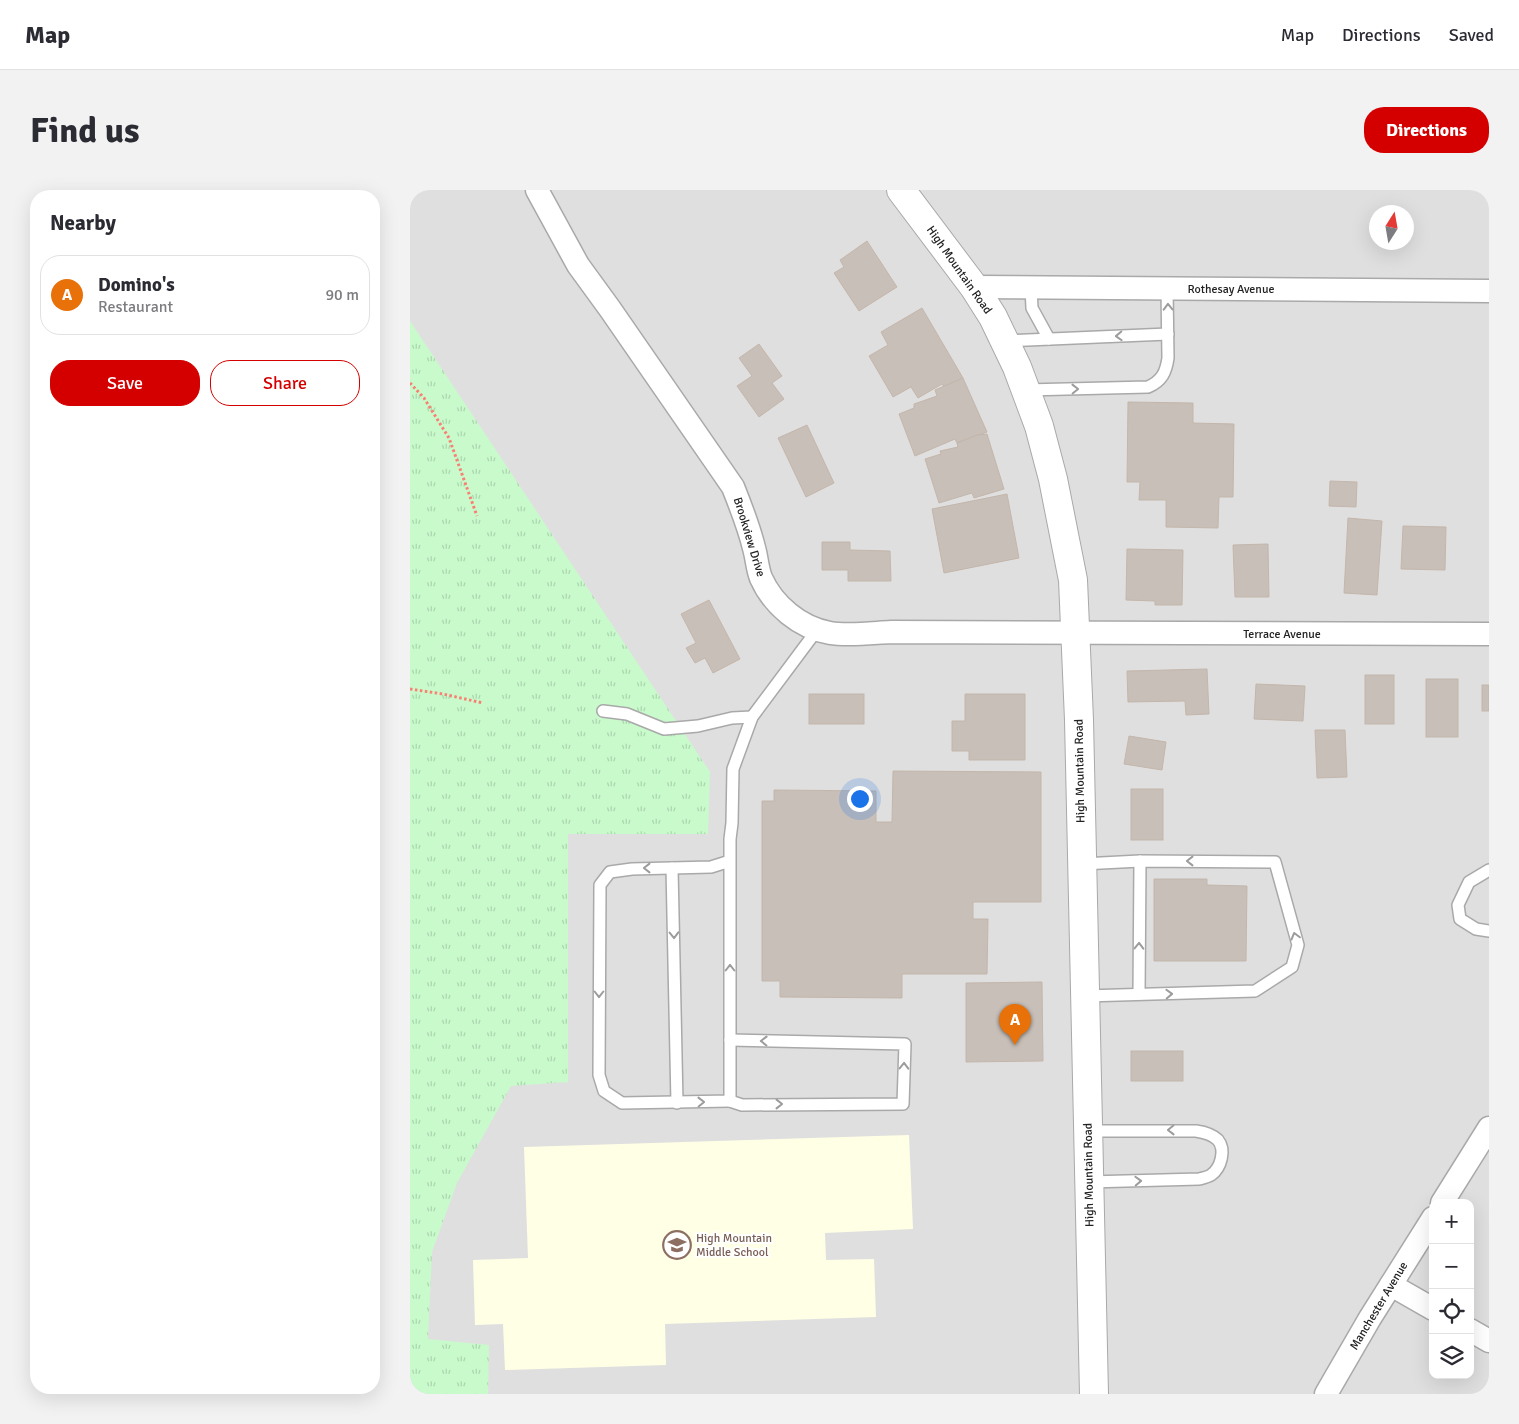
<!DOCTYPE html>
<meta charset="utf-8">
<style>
:root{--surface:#fff;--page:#f2f2f3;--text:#2b2b33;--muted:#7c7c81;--line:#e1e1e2;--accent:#d40000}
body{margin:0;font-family:Signika,sans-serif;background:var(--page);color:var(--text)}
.controls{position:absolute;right:15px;bottom:15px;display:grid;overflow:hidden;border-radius:10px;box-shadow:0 5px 20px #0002}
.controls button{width:45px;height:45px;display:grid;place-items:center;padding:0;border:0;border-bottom:1px solid var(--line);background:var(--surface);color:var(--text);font:25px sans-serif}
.compass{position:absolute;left:959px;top:15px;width:45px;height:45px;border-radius:50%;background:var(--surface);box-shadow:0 5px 20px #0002;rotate:11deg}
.you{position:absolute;left:449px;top:608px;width:18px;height:18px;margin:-12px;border:4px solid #fff;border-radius:50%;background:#1a73e8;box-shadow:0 0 0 8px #1a73e833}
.badge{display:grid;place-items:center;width:32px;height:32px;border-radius:50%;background:var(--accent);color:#fff;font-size:16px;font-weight:700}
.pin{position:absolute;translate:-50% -41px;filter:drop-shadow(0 1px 2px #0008)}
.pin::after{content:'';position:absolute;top:26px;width:18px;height:15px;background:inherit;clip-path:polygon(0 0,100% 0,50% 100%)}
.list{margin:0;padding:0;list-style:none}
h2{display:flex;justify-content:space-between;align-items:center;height:65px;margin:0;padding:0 20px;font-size:21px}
h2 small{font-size:16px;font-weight:400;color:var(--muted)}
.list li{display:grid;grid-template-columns:32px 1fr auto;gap:15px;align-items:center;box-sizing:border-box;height:80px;margin:0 10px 10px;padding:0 10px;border:1px solid var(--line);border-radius:20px}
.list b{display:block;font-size:19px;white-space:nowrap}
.list p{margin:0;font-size:16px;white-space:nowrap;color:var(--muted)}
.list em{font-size:16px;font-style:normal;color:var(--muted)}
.actions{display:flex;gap:10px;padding:15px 20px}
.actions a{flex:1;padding:11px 0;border:1px solid var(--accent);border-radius:20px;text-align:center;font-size:18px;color:var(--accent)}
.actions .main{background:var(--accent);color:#fff}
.icon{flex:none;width:28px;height:28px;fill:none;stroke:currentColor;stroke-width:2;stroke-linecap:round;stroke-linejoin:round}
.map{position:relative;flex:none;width:1079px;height:1204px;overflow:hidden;border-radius:20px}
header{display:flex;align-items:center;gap:30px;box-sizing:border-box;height:70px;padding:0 25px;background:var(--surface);border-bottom:1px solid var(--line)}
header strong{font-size:24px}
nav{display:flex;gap:28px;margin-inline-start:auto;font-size:18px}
.intro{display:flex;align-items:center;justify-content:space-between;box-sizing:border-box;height:120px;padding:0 30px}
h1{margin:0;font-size:35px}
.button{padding:12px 22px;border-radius:20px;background:var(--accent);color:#fff;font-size:18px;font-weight:700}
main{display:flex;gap:30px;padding:0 30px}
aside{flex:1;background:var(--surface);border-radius:20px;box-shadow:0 5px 20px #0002}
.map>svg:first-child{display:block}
</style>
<header>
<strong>Map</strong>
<nav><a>Map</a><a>Directions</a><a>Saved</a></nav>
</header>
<div class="intro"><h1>Find us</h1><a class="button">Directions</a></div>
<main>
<aside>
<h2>Nearby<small></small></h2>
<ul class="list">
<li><span class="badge" style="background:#e8710a">A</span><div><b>Domino's</b><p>Restaurant</p></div><em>90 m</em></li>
</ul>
<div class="actions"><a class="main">Save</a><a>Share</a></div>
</aside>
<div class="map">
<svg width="1079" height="1204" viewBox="0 0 1079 1204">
<defs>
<pattern id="park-tufts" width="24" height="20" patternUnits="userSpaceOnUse" patternTransform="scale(1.25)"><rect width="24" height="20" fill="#c8facc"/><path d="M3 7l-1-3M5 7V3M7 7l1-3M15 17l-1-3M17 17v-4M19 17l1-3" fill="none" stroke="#acd6af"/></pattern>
</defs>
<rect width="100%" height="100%" fill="#f2efe9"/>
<path fill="#e0dfdf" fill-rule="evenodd" d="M0 0H1079V1204H0ZM966 22H996V52H966ZM1023 1013H1060V1185H1023Z"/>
<path fill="#ffffe5" d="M499 945 503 1039 415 1043 416 1070 464 1069 466 1127 255 1134 256 1175 95 1180 93 1134 65 1135 63 1070 118 1068 114 957Z"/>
<path fill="url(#park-tufts)" d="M0 131 300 582 298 644H158V892L101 896 47 993 22 1062 18 1149 79 1155 78 1204H0Z"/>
<g fill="#c7bfb8" stroke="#c4b6ab">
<path d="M457 51 487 97 449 121 424 83 434 77 430 70Z"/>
<path d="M512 118 553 188 534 197 532 194 508 208 501 197 483 207 459 166 478 155 471 142Z"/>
<path d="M349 154 372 186 362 193 374 209 349 227 327 196 342 186 329 168Z"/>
<path d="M553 188 577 242 547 253 545 249 505 266 489 224 504 218V214L527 206 525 200Z"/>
<path d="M718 212 783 213V233L824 234 823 307H809L808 338 756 337V310H729L730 292H717Z"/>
<path d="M397 235 424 293 396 307 368 248Z"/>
<path d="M577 244 594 299 564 308 562 303 529 313 515 269 531 264 530 261 548 257 547 253 567 245Z"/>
<path d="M920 291 947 292 946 317 919 316Z"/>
<path d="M597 304 609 368 534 383 522 319Z"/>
<path d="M938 328 972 331 967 405 934 403Z"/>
<path d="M993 336 1036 337 1035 380 991 379Z"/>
<path d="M412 352H440V360L480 361 481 391H438V380H412Z"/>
<path d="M858 354 859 407H825L823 355Z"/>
<path d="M717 359 773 360 772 415H745V411L716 410Z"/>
<path d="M299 410 330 469 303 483 295 468 285 473 276 458 286 453 271 424Z"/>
<path d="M797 479 799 524 776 525 775 511 718 512 717 481Z"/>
<rect x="955" y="485" width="29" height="49"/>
<rect x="1016" y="489" width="32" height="58"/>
<path d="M846 494 895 496 893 531 844 529Z"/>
<rect x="1072" y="495" width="7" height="26"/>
<rect x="399" y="504" width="55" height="30"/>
<path d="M555 504H615V570H559V561H542V531H555Z"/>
<path d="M905 540H935L937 587 907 588Z"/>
<path d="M719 546 756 552 752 580 714 574Z"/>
<path d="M483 581 631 582V712H563V729H578L577 784H492V808L370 807V791H352V611H364V600L466 601V632H482Z"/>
<rect x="721" y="599" width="32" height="51"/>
<path d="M744 689H797V695L837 696 836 771H744Z"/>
<path d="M632 792 633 871 556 872V793Z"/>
<rect x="721" y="861" width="52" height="30"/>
</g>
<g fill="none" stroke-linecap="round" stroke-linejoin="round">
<defs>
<g id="service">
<path d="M621 98 622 118 639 149"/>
<path d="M595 151 758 144"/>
<path d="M616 200 738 197C752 191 756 182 758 168L757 99"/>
<path d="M193 521 217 524 254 539 288 536 322 528 342 527"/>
<path d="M320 671 301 677 222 679 200 682 190 695 189 885 194 901 212 913 320 911V649L322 633 323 579 342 527 407 440"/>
<path d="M672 674 730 671 865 672 888 755 882 777 845 801 675 806"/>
<path d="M262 678 267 913"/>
<path d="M1079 680 1059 692 1048 715 1050 729 1066 739 1079 741"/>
<path d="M729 804 730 671"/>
<path d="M320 850 495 854 493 914 332 915 320 911"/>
<path d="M678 941H786C793 942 802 944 808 950 816 960 811 978 801 985 798 987 793 988 789 989L679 992"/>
</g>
<g id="minor">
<path d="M127 0 168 75 200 119 323 297C331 317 339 337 344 358 347 368 347 378 351 388 363 415 390 438 420 443 438 446 462 443 481 442L1079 444"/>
<path d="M564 97 1079 101"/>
<path d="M1032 1013 1079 938"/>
<path d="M981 1095 1023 1119"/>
<path d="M1060 1140 1079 1151"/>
<path d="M916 1204 960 1128 1023 1028"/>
</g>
<path id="tertiary" d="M491 0 564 97 583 127 607 177 629 236 643 289 663 390 669 530 684 1204"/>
</defs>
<use href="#service" stroke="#a9a9a9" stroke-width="14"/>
<use href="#minor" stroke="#a9a9a9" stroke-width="25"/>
<use href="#tertiary" stroke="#a9a9a9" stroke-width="30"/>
<g stroke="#fa8072" stroke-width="3" stroke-dasharray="2.5 2.5" stroke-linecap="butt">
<path d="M0 193 14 208 39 248 67 326"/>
<path d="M0 499 33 504 73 513"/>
</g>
<use href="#service" stroke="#fff" stroke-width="11"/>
<use href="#minor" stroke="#fff" stroke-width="22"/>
<use href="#tertiary" stroke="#fff" stroke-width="28"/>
</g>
<defs><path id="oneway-chevron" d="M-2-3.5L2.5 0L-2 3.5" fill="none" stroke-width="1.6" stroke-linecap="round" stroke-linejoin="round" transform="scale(1.25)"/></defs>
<g stroke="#9c9c9c">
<use href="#oneway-chevron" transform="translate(758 117) rotate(-91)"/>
<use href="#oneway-chevron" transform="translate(709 146) rotate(178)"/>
<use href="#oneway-chevron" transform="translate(665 199) rotate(-1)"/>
<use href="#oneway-chevron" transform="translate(780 671) rotate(-180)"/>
<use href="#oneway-chevron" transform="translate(237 678) rotate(180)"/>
<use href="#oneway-chevron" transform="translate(264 745) rotate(89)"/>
<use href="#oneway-chevron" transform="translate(885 746) rotate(-105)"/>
<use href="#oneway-chevron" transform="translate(729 756) rotate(-89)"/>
<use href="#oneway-chevron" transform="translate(320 778) rotate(-90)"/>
<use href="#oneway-chevron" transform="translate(189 804) rotate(90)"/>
<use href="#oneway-chevron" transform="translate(759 804) rotate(-2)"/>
<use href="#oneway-chevron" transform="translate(354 851) rotate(-179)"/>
<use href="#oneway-chevron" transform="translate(494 876) rotate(-89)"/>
<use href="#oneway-chevron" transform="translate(291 912) rotate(-1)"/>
<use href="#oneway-chevron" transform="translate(369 914)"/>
<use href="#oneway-chevron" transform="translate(761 940) rotate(179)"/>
<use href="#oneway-chevron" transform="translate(728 991) rotate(-2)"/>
</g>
<defs>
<symbol id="school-ring" viewBox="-11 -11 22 22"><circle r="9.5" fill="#fff" stroke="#8d6e63" stroke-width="1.5"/><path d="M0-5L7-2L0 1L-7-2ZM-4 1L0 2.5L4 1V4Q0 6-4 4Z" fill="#8d6e63"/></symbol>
</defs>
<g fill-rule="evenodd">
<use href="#school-ring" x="251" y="1039" width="32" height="32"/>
</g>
<g text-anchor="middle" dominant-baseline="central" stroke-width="4" stroke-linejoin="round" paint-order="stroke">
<g font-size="12" fill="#222" stroke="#fff">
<text transform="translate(549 80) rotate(55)">High Mountain Road</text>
<text x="821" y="99">Rothesay Avenue</text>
<text transform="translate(339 347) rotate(73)">Brookview Drive</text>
<text x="872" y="444">Terrace Avenue</text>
<text transform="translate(670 581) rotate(-91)">High Mountain Road</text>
<text transform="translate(679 985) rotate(-91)">High Mountain Road</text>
<text transform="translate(969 1116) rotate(-59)">Manchester Avenue</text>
</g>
<g font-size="12" fill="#785e54" stroke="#fff" text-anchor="start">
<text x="286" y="1048">High Mountain<tspan x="286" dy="14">Middle School</tspan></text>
</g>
</g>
</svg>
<div class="controls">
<button>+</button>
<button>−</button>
<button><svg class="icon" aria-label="locate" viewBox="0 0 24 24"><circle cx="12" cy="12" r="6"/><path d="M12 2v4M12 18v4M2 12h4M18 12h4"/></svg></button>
<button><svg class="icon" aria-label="layers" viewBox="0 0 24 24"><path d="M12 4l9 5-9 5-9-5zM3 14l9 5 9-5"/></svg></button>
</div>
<svg class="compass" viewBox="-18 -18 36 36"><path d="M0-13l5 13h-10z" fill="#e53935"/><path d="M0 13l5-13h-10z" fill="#7c7c81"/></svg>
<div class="you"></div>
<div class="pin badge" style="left:605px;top:855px;background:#e8710a">A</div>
</div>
</main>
